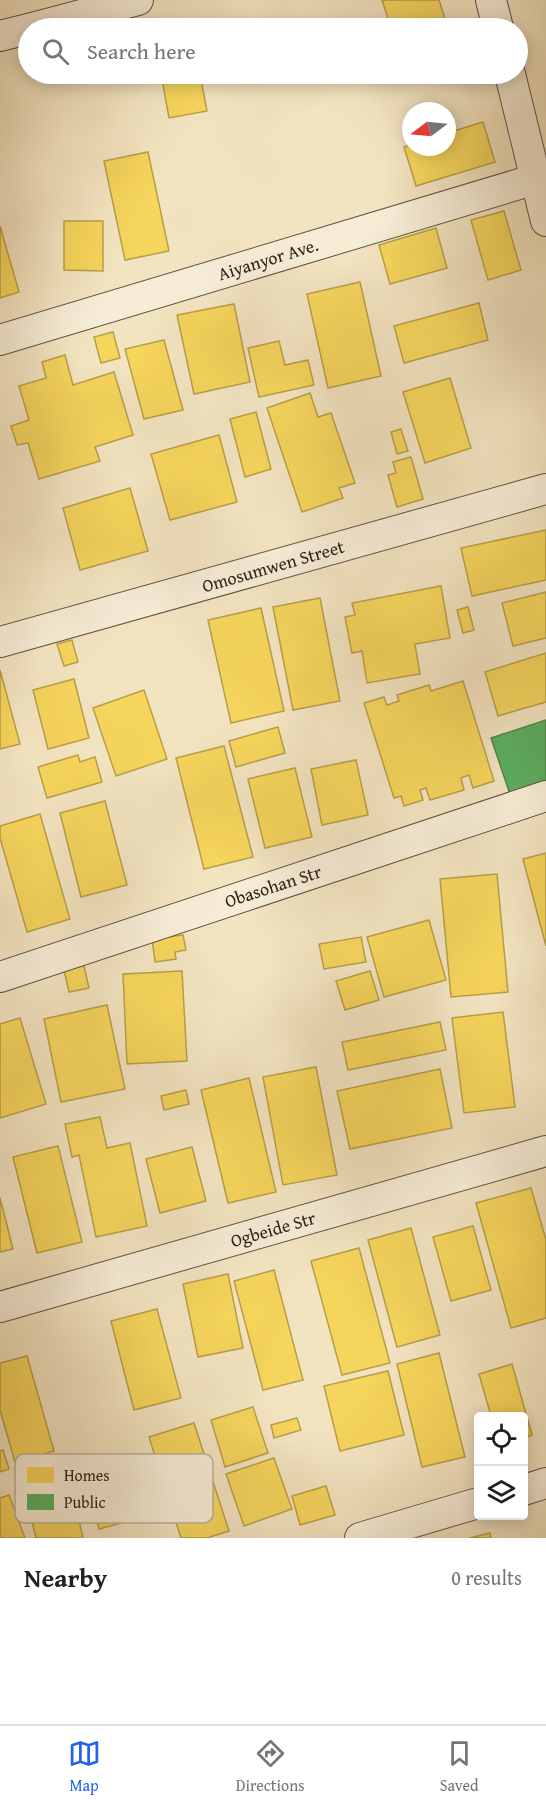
<!DOCTYPE html>
<style>
:root{--surface:#fff;--page:#f6f6f6;--text:#202124;--muted:#757577;--line:#e0e0e0;--accent:#2563eb}
body{margin:0;font-family:"Gentium Book Plus",serif;background:var(--page);color:var(--text)}
.controls{position:absolute;right:18px;bottom:18px;display:grid;overflow:hidden;border-radius:6px;box-shadow:0 3px 15px #0003}
.controls button{width:54px;height:54px;display:grid;place-items:center;padding:0;border:0;border-bottom:2px solid var(--line);background:var(--surface);color:var(--text);font:30px sans-serif}
.compass{position:absolute;left:402px;top:102px;width:54px;height:54px;border-radius:50%;background:var(--surface);box-shadow:0 3px 15px #0003;rotate:254deg}
.list{margin:0;padding:0;list-style:none}
h2{display:flex;justify-content:space-between;align-items:center;height:78px;margin:0;padding:0 24px;font-size:26px}
h2 small{font-size:20px;font-weight:400;color:var(--muted)}
.icon{flex:none;width:33px;height:33px;fill:none;stroke:currentColor;stroke-width:2;stroke-linecap:round;stroke-linejoin:round}
.map{position:relative;flex:none;width:546px;height:1538px;overflow:hidden}
.search{position:absolute;background:var(--surface);box-shadow:0 3px 15px #0003;left:18px;right:18px;top:18px;height:66px;display:flex;align-items:center;gap:15px;box-sizing:border-box;padding:0 21px;border-radius:33px;color:var(--muted);font-size:22px}
.sheet{height:186px;background:var(--surface)}
nav{display:flex;justify-content:space-around;align-items:center;box-sizing:border-box;height:84px;border-top:2px solid var(--line);background:var(--surface);font-size:16px;color:var(--muted)}
nav a{display:grid;justify-items:center;gap:3px}
nav .on{color:var(--accent)}
.map>svg:first-child{display:block}
</style>
<div class="map">
<svg width="546" height="1538" viewBox="0 0 546 1538">
<rect width="100%" height="100%" fill="#f3e4c1"/>
<filter id="stains"><feTurbulence type="fractalNoise" baseFrequency=".00333" numOctaves="4"/><feColorMatrix values="0 0 0 0 .2 0 0 0 0 .09 0 0 0 0 .02 0 0 0 .5 -.17"/></filter>
<radialGradient id="worn" r=".72"><stop offset=".6" stop-color="#630" stop-opacity="0"/><stop offset="1" stop-color="#630" stop-opacity=".3"/></radialGradient>
<g fill="#f6d55c" stroke="#b99f48" stroke-width="1.5">
<path d="M382 0H439L448 28H391Z"/>
<path d="M161 74H200L207 111 169 118Z"/>
<path d="M483 122 495 162 416 186 404 147 411 145V147H447V133Z"/>
<path d="M148 152 169 251 125 260 104 161Z"/>
<path d="M504 211 521 270 488 280 471 220Z"/>
<path d="M64 221H103V271L64 270Z"/>
<path d="M0 226 19 292 0 298Z"/>
<path d="M436 228 447 268 390 284 379 245Z"/>
<path d="M360 282 381 376 328 388 307 294Z"/>
<path d="M479 303 488 340 404 363 394 326Z"/>
<path d="M234 304 250 382 194 394 177 315Z"/>
<path d="M113 332 120 358 101 363 94 337Z"/>
<path d="M164 340 183 410 144 419 125 349Z"/>
<path d="M279 341 285 365 308 360 314 385 259 397 248 348Z"/>
<path d="M65 355 73 385 114 372 133 435 95 447 100 461 39 479 28 443 17 445 11 426 29 420 19 386 46 378 42 362Z"/>
<path d="M450 378 471 448 425 463 403 392Z"/>
<path d="M310 393 318 417 331 413 355 483 339 488 343 498 302 512 267 408Z"/>
<path d="M256 412 271 469 245 477 230 419Z"/>
<path d="M401 429 408 451 397 454 391 432Z"/>
<path d="M219 435 237 502 170 520 151 454Z"/>
<path d="M411 457 423 499 397 507 388 475 396 473 393 462Z"/>
<path d="M130 488 148 551 80 570 63 508Z"/>
<path d="M546 530V580L472 596 461 548Z"/>
<path d="M441 586 450 638 415 644 420 674 367 683 362 651 352 653 345 617 355 615 352 603Z"/>
<path d="M546 592V638L513 646 502 603Z"/>
<path d="M320 598 340 701 293 710 273 607Z"/>
<path d="M468 607 474 630 463 633 457 610Z"/>
<path d="M261 608 284 711 231 723 208 620Z"/>
<path d="M72 640 78 662 64 666 57 644Z"/>
<path d="M546 653V702L498 716 485 672Z"/>
<path d="M0 670 20 744 0 749Z"/>
<path d="M74 679 89 738 48 749 33 690Z"/>
<path d="M463 681 494 781 473 788 469 775 461 778 464 790 430 800 426 788 420 790 423 800 404 806 401 796 394 798 364 703 384 697 387 705 399 701 397 695 429 685 431 691Z"/>
<path d="M144 690 167 759 116 776 93 708Z"/>
<path d="M278 727 285 753 236 767 229 741Z"/>
<path d="M224 746 253 857 204 869 176 758Z"/>
<path d="M78 755 80 762 95 757 102 782 47 798 38 767Z"/>
<path d="M356 760 368 815 322 825 311 769Z"/>
<path d="M295 768 312 837 265 848 248 779Z"/>
<path d="M105 801 127 885 81 897 60 813Z"/>
<path d="M40 814 70 919 27 932 0 838V826Z"/>
<path d="M546 853V946L523 859Z"/>
<path d="M497 874 508 992 451 997 440 879Z"/>
<path d="M429 920 446 980 384 997 367 937Z"/>
<path d="M183 935 186 950 175 952 176 959 155 962 152 939Z"/>
<path d="M361 937 366 962 324 969 319 944Z"/>
<path d="M84 966 89 988 69 992 64 970Z"/>
<path d="M182 971 187 1061 127 1064 123 974Z"/>
<path d="M370 971 379 1000 345 1010 336 981Z"/>
<path d="M107 1005 125 1089 61 1102 44 1019Z"/>
<path d="M503 1012 515 1107 464 1113 452 1018Z"/>
<path d="M20 1018 46 1104 0 1118V1024Z"/>
<path d="M440 1022 446 1050 348 1070 342 1042Z"/>
<path d="M316 1067 337 1175 283 1185 263 1077Z"/>
<path d="M440 1069 452 1128 350 1149 337 1091Z"/>
<path d="M249 1078 276 1192 228 1203 201 1090Z"/>
<path d="M186 1090 189 1104 164 1110 161 1096Z"/>
<path d="M100 1117 107 1148 130 1143 147 1226 96 1237 79 1155 72 1157 65 1124Z"/>
<path d="M58 1146 82 1242 37 1253 13 1157Z"/>
<path d="M192 1147 206 1201 160 1213 146 1159Z"/>
<path d="M531 1188 546 1240V1318L511 1328 476 1203Z"/>
<path d="M0 1198 13 1249 0 1252Z"/>
<path d="M473 1226 491 1290 451 1301 433 1237Z"/>
<path d="M411 1228 440 1335 397 1347 368 1240Z"/>
<path d="M359 1248 390 1363 342 1375 311 1261Z"/>
<path d="M274 1270 303 1380 263 1390 234 1281Z"/>
<path d="M228 1274 243 1348 198 1357 183 1284Z"/>
<path d="M157 1309 181 1398 134 1410 111 1321Z"/>
<path d="M439 1353 465 1457 422 1467 397 1364Z"/>
<path d="M27 1356 54 1451 15 1462 0 1410V1363Z"/>
<path d="M512 1364 532 1435 524 1438V1416H491L479 1374Z"/>
<path d="M388 1371 404 1435 340 1451 324 1386Z"/>
<path d="M253 1407 268 1453 225 1467 211 1420Z"/>
<path d="M297 1418 301 1430 274 1438 271 1425Z"/>
<path d="M194 1423 229 1531 207 1538H181L149 1437Z"/>
<path d="M3 1450 9 1469 0 1472V1451Z"/>
<path d="M129 1455 147 1516 99 1529 81 1468Z"/>
<path d="M274 1458 292 1509 244 1526 226 1474Z"/>
<path d="M70 1481 83 1538H36L25 1491Z"/>
<path d="M326 1486 335 1515 300 1525 292 1496Z"/>
<path d="M9 1495 25 1538H0V1498Z"/>
<path d="M490 1533 491 1538H470Z"/>
</g>
<path fill="#5aae61" stroke="#4c844b" stroke-width="1.5" d="M546 720V782L510 794 491 738Z"/>
<g fill="none" stroke-linecap="round" stroke-linejoin="round">
<defs>
<g id="minor">
<path d="M491 0 498 28"/>
<path d="M32 28 138 0"/>
<path d="M0 36 28 29"/>
<path d="M510 74 546 221"/>
<path d="M0 340 536 179"/>
<path d="M0 642 546 489"/>
<path d="M0 977 546 796"/>
<path d="M0 1307 546 1151"/>
<path d="M524 1490 546 1483"/>
<path d="M360 1538 478 1503"/>
</g>
</defs>
<use href="#minor" stroke="#5e5243" stroke-width="32"/>
<use href="#minor" stroke="#f7edd7" stroke-width="30"/>
</g>
<g text-anchor="middle" dominant-baseline="central" stroke-width="6" stroke-linejoin="round" paint-order="stroke">
<g font-size="18" fill="#2c2119" stroke="#f7edd7">
<text transform="translate(268 259) rotate(-17)">Aiyanyor Ave.</text>
<text transform="translate(273 566) rotate(-16)">Omosumwen Street</text>
<text transform="translate(273 886) rotate(-18)">Obasohan Str</text>
<text transform="translate(273 1229) rotate(-16)">Ogbeide Str</text>
</g>
</g>
<rect x="15" y="1454" width="198" height="69" rx="9" fill="#f7edd7" stroke="#bab09e" stroke-width="1.5"/>
<rect x="27" y="1467" width="27" height="16" fill="#f6d55c"/>
<rect x="27" y="1494" width="27" height="16" fill="#5aae61"/>
<g font-size="16" fill="#2c2119">
<text x="64" y="1481">Homes</text>
<text x="64" y="1508">Public</text>
</g>
<rect width="100%" height="100%" filter="url(#stains)"/>
<rect width="100%" height="100%" fill="url(#worn)"/>
</svg>
<div class="controls">
<button><svg class="icon" aria-label="locate" viewBox="0 0 24 24"><circle cx="12" cy="12" r="6"/><path d="M12 2v4M12 18v4M2 12h4M18 12h4"/></svg></button>
<button><svg class="icon" aria-label="layers" viewBox="0 0 24 24"><path d="M12 4l9 5-9 5-9-5zM3 14l9 5 9-5"/></svg></button>
</div>
<svg class="compass" viewBox="-18 -18 36 36"><path d="M0-13l5 13h-10z" fill="#e53935"/><path d="M0 13l5-13h-10z" fill="#757577"/></svg>
<div class="search"><svg class="icon" aria-label="search" viewBox="0 0 24 24"><circle cx="10" cy="10" r="6"/><path d="M15 15l6 6"/></svg>Search here</div>
</div>
<section class="sheet">
<h2>Nearby<small>0 results</small></h2>
<ul class="list">
</ul>
</section>
<nav>
<a class="on"><svg class="icon" aria-label="map" viewBox="0 0 24 24"><path d="M3 6l6-2 6 2 6-2v14l-6 2-6-2-6 2zM9 4v14M15 6v14"/></svg>Map</a>
<a><svg class="icon" aria-label="directions" viewBox="0 0 24 24"><path d="M12 3l9 9-9 9-9-9zM9 14v-3h6M13 9l2 2-2 2"/></svg>Directions</a>
<a><svg class="icon" aria-label="saved" viewBox="0 0 24 24"><path d="M7 4h10v16l-5-4-5 4z"/></svg>Saved</a>
</nav>
